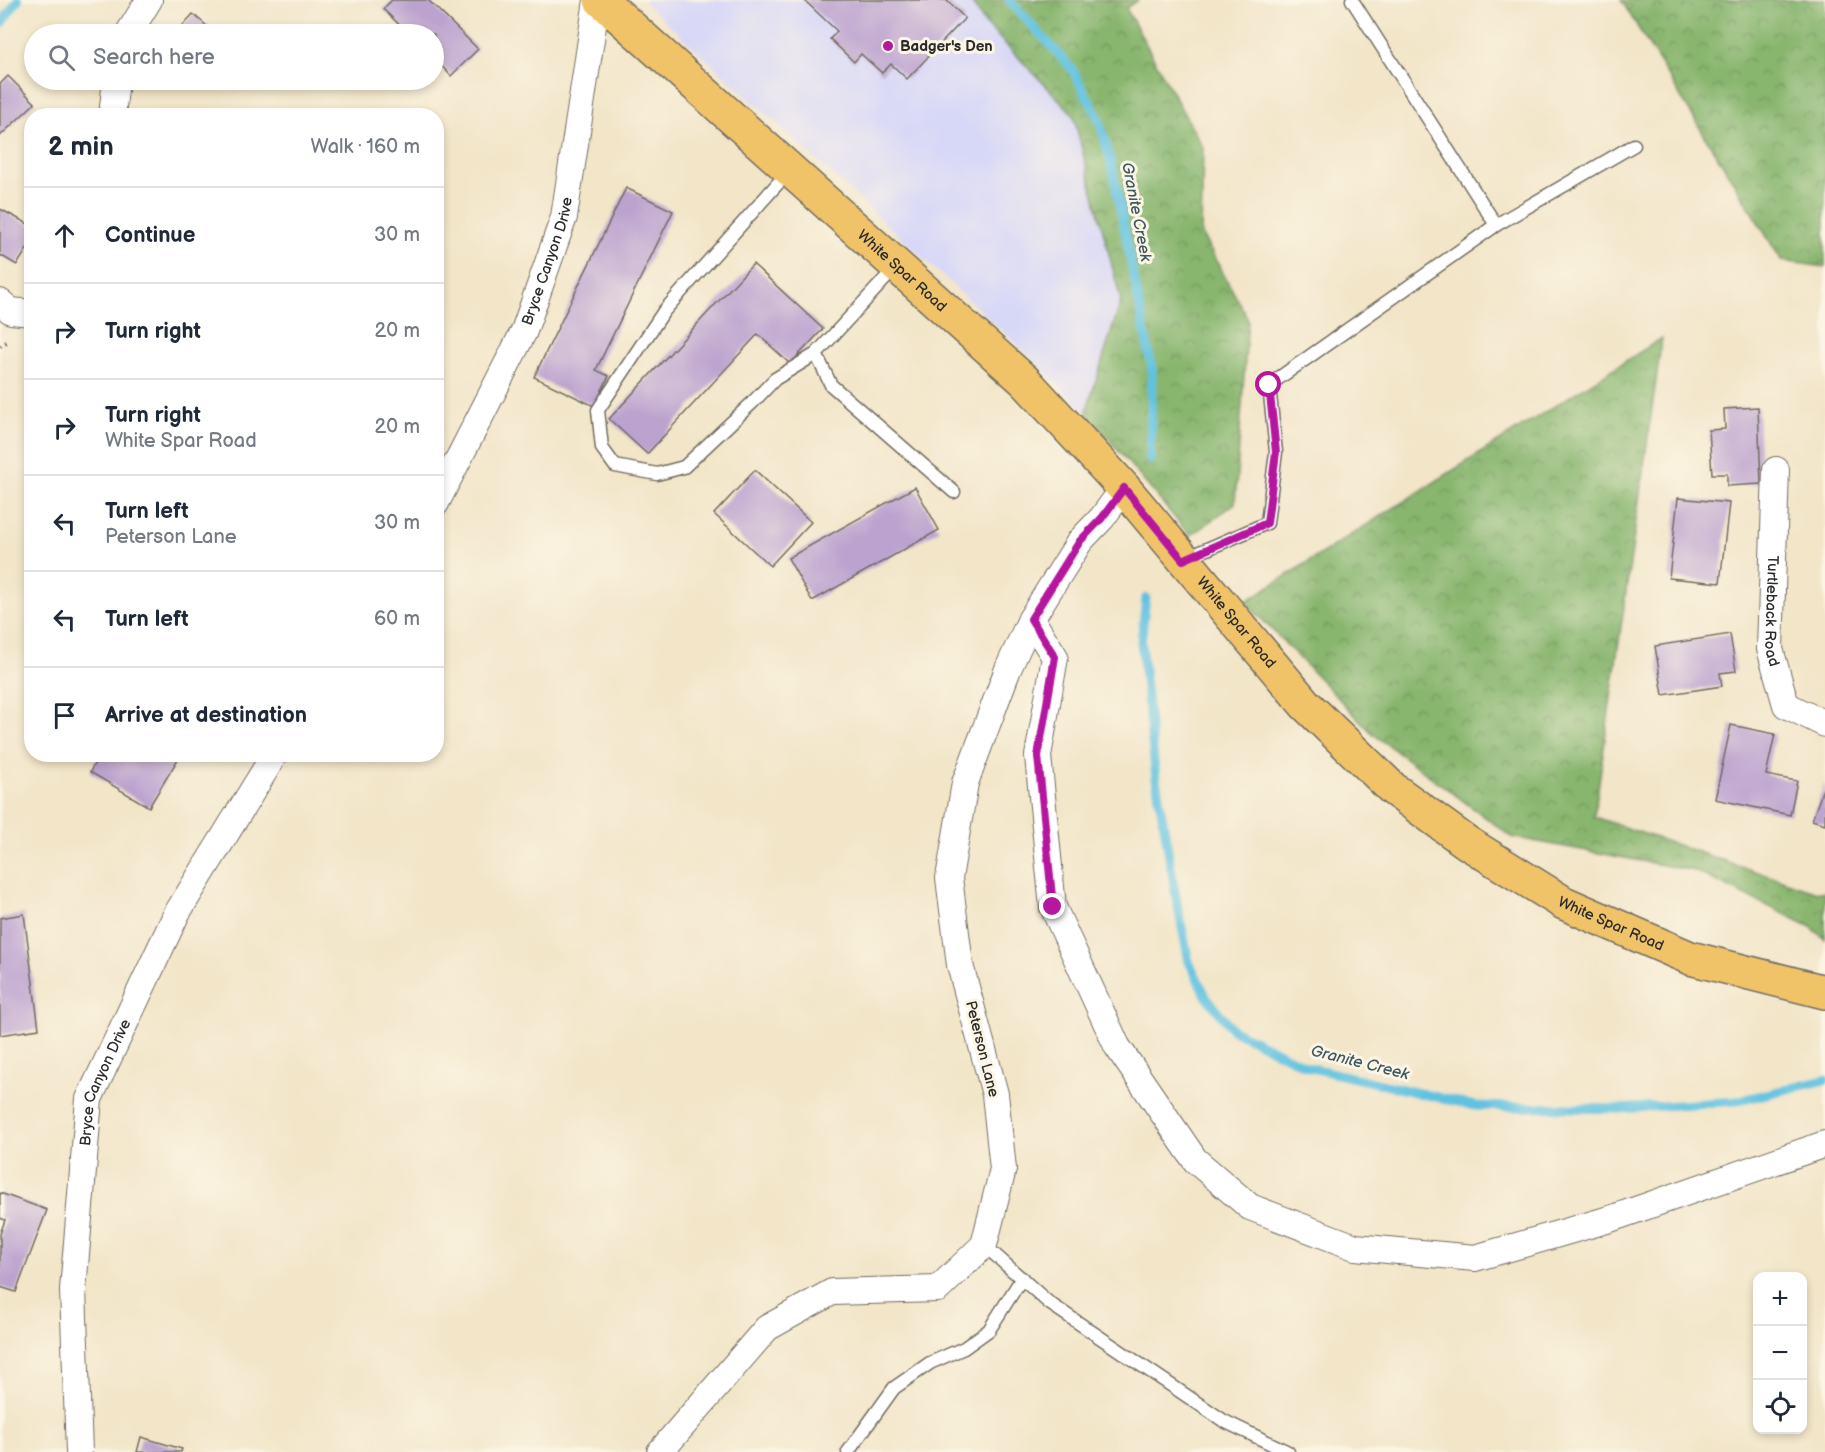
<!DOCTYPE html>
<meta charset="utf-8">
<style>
:root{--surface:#fff;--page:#f2f2f3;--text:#1f2937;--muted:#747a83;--line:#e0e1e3}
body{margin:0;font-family:"Balsamiq Sans",sans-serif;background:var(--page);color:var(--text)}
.controls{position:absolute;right:18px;bottom:18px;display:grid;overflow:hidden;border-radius:12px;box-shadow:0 3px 9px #0003}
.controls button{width:54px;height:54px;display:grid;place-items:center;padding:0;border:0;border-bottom:2px solid var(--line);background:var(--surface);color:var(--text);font:30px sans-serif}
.stop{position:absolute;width:18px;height:18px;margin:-14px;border:4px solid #b5179e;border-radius:50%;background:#fff}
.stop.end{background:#b5179e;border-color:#fff;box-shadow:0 2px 6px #0008}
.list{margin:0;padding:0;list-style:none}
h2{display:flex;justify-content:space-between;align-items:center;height:78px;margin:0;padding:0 24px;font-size:26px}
h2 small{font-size:20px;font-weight:400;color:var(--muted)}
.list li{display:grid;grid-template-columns:39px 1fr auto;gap:18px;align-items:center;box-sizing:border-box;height:96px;padding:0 24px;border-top:2px solid var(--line)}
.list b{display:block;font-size:22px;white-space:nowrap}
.list p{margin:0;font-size:20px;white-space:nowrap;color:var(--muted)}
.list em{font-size:20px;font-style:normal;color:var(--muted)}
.icon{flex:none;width:33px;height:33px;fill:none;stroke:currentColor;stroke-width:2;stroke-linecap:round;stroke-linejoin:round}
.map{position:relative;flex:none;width:1825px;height:1452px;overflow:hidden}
.search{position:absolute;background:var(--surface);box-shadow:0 3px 9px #0003;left:24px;top:24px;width:420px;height:66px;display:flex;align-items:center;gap:15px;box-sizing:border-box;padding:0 21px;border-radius:33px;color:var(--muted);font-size:22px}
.panel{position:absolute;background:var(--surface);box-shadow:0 3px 9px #0003;left:24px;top:108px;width:420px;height:654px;border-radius:24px}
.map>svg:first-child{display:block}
</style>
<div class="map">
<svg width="1825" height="1452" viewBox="0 0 1825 1452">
<defs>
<pattern id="forest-crowns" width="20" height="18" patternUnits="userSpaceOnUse" patternTransform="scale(1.5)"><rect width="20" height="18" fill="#88b66e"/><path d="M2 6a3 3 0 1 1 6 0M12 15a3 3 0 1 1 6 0" fill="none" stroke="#6f945b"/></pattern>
</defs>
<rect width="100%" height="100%" fill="#fcf5e5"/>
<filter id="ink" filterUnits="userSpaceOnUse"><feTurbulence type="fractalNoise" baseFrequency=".0167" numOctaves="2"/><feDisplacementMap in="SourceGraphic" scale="12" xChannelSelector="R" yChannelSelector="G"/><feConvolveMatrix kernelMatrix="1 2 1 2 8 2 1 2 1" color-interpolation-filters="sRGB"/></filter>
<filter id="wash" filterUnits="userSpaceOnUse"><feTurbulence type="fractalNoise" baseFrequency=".008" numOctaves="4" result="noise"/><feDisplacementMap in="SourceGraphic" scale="24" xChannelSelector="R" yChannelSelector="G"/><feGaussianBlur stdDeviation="1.35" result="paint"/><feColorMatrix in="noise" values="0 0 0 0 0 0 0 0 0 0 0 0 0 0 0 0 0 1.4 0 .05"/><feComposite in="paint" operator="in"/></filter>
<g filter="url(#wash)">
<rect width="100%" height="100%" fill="#f2e5c8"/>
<path fill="#d7d7f8" d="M642 0H970L985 23 1073 114 1121 301 1086 412 1018 345Z"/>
<g fill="url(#forest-crowns)" stroke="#5a704c" stroke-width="1.5">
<path d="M970 0H1138L1126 8 1203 148 1201 233 1248 319 1235 503 1190 536 1086 412 1121 301 1073 114 985 23Z"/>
<path d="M1621 0H1825V267L1782 261Z"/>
<path d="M1662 338 1594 817 1817 892H1825V939L1811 927 1695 871 1512 837 1373 734 1245 602Z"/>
</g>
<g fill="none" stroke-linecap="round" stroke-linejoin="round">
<g stroke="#61c2e0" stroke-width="9">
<path d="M1009 0 1072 69 1099 119 1112 167 1152 368 1150 460"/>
<path d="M0 25 18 0"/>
<path d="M1146 598 1141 642 1156 779 1176 897 1189 962 1206 996 1233 1030 1308 1067 1475 1106 1619 1109 1737 1101 1825 1080"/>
</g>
</g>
<g id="blocks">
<g fill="#bca2cf">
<path d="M392 0H428L478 49 451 76 434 58V34H409L383 9Z"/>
<path d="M804 0H946L965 18 907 79 891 64 882 73 861 54 854 62 830 39 837 31Z"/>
<path d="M193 14 216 34H175Z"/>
<path d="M8 76 35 103 0 136V84Z"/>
<path d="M626 188 673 211 596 370 609 376 594 406 534 377Z"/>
<path d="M0 209 32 226V241L17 265 0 255Z"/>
<path d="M753 264 823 329 790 364 758 334 647 454 609 419Z"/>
<path d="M1758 407 1761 484 1727 486V474H1712L1709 430 1725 429 1724 409Z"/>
<path d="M755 470 811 522 770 566 714 514Z"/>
<path d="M915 487 939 530 812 601 788 558Z"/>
<path d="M1678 498 1729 503 1720 583 1669 578Z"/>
<path d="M1730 634 1736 671 1720 673 1722 686 1663 695 1655 646Z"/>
<path d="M1731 725 1775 734 1766 775 1797 781 1790 815 1715 799Z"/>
<path d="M94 754H181L149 807 90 772 98 757Z"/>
<path d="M1825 783V824L1812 820Z"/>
<path d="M24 914 39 1029 0 1035V918Z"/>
<path d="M0 1193 47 1210 16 1292 0 1287V1234L5 1220 0 1218Z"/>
<path d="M141 1437 182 1449 181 1452H137Z"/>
</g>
</g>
</g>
<g filter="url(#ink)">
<use href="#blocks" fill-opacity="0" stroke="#716c62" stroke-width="1.5"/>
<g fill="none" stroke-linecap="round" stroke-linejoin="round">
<defs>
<g id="service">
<path d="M789 171 664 311 598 410 602 448 615 466 657 474 684 467 752 403 775 379 816 354 897 266"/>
<path d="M1496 225 1634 145"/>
<path d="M816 354 831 385 954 492"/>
<path d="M1184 559 1267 523 1276 452 1269 385 1496 225 1352 0"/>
<path d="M984 1245 1049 1303 1224 1421 1288 1452"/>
<path d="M848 1452 894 1388 930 1363 964 1348 989 1330 1022 1278"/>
</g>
<g id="minor">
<path d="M128 34 149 0"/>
<path d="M112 116 116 80"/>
<path d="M0 302 11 311 32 313"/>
<path id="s1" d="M1776 470 1770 649 1786 705 1825 724"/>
<path id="s2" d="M436 503 524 331 564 217 597 0"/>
<path d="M1031 619 1055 657 1038 756 1053 907 1117 1046 1195 1160 1250 1207 1355 1247 1475 1258 1610 1219 1825 1144"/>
<path id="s3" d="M79 1452 73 1290 89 1099 177 913 275 754"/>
<path d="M660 1452 767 1328 832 1292 938 1289 984 1245 1003 1169 995 1094 960 965 949 878 965 783 1008 669 1031 619 1080 541 1102 518 1124 488"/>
</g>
<g id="primary">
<path id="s4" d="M601 0 1025 381 1124 488 1305 704 1393 789 1466 842 1564 903 1690 958 1825 992"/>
</g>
</defs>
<use href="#service" stroke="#716c62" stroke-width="15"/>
<use href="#minor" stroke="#716c62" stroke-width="28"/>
<use href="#primary" stroke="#716c62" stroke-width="36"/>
<path stroke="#716c62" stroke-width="4" stroke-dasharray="1.5 4.5" stroke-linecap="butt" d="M0 346 10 340"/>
<use href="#service" stroke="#fff" stroke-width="12"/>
<use href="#minor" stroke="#fff" stroke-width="26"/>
<use href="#primary" stroke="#f1c369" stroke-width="33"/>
</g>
</g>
<g fill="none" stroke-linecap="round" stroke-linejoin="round" filter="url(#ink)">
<path stroke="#b5179e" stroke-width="8" d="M1053 907 1038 756 1055 657 1031 619 1080 541 1102 518 1124 488 1183 560 1267 523 1276 452 1269 385"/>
</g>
<circle fill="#b5179e" stroke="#fcf5e5" stroke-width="2" cx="888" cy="46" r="6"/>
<g text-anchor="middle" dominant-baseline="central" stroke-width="6" stroke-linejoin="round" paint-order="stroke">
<g font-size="15" font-weight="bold" fill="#2b2b2b" stroke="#fcf5e5" text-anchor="start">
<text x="900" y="46">Badger's Den</text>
</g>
<g font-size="15" fill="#2b2b2b" stroke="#fcf5e5">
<text stroke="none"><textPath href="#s2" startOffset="267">Bryce Canyon Drive</textPath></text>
<text stroke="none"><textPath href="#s4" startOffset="405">White Spar Road</textPath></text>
<text stroke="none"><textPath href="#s1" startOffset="141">Turtleback Road</textPath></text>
<text stroke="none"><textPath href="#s4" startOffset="891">White Spar Road</textPath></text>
<text stroke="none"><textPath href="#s4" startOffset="1377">White Spar Road</textPath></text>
<text transform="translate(982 1049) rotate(76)">Peterson Lane</text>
<text stroke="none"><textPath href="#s3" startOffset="374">Bryce Canyon Drive</textPath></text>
</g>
<g font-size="16" font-style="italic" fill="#3b5861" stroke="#fcf5e5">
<text transform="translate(1136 212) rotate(79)">Granite Creek</text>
<text transform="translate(1360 1063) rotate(14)">Granite Creek</text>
</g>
</g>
</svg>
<div class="controls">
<button>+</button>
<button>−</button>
<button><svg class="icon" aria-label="locate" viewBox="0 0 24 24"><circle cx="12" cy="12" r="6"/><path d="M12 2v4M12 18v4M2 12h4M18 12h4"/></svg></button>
</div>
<div class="stop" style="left:1269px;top:385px"></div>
<div class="stop end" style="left:1053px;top:907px"></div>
<div class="search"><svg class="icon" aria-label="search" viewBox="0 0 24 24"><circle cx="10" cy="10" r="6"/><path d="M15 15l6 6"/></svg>Search here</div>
<section class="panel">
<h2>2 min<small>Walk · 160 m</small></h2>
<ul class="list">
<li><svg class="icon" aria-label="ahead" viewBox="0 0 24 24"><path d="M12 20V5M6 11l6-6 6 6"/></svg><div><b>Continue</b></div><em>30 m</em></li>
<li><svg class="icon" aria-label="right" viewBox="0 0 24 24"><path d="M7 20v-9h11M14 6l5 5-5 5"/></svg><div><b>Turn right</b></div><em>20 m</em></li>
<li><svg class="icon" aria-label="right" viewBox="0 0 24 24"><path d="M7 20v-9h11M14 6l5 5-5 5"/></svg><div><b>Turn right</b><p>White Spar Road</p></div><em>20 m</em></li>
<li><svg class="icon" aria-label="left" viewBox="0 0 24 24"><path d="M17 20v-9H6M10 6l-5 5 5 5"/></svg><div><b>Turn left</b><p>Peterson Lane</p></div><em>30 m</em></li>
<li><svg class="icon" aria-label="left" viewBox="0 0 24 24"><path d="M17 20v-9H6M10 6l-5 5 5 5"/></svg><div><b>Turn left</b></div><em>60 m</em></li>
<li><svg class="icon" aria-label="arrive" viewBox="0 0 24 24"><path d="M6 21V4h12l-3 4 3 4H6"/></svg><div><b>Arrive at destination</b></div></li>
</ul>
</section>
</div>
